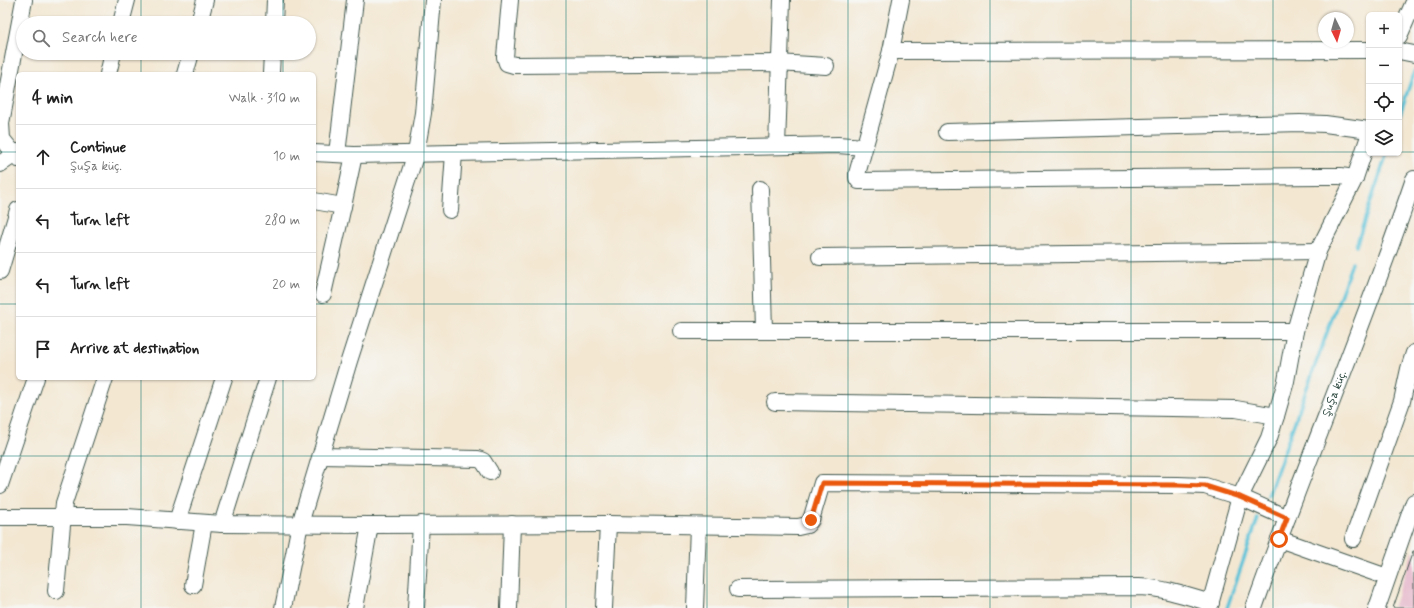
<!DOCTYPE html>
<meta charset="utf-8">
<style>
:root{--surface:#fff;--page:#f6f6f6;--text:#222;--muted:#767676;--line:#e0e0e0}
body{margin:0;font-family:Mynerve,sans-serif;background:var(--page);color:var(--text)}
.controls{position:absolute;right:12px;top:12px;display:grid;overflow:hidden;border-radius:6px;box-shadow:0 1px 3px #0004}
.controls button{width:36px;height:36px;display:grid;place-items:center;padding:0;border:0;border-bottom:1px solid var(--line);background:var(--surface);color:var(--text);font:20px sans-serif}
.compass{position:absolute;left:1318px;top:12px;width:36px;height:36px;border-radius:50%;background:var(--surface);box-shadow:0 1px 3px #0004;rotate:175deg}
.stop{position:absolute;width:12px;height:12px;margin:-9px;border:3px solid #ea580c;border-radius:50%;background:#fff}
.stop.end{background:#ea580c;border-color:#fff;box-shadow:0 1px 4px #0008}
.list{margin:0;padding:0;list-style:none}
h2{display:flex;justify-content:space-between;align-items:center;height:52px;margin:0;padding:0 16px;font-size:17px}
h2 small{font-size:13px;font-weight:400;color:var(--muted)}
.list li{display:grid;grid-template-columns:26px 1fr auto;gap:12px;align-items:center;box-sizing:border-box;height:64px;padding:0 16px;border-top:1px solid var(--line)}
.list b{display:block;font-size:15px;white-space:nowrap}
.list p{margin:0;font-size:13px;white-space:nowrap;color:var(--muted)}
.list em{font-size:13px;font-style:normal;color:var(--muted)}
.icon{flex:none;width:22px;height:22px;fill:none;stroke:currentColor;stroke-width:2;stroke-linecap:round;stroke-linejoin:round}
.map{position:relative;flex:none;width:1414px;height:608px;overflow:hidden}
.search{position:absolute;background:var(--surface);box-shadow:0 1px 3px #0004;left:16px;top:16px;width:300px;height:44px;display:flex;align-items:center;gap:10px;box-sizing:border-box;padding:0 14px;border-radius:22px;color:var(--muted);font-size:15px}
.panel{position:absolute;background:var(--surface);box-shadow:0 1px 3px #0004;left:16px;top:72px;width:300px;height:308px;border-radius:6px}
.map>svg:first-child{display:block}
</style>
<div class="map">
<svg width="1414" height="608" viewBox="0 0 1414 608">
<rect width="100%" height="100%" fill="#f6f6f2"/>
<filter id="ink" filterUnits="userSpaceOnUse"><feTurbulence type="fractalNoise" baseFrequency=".025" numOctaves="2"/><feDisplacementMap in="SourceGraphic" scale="8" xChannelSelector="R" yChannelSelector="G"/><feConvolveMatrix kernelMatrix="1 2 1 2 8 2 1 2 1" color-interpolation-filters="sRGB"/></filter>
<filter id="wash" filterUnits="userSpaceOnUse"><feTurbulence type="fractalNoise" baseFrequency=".012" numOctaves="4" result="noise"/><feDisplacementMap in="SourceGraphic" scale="16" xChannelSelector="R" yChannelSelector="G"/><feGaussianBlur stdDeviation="0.9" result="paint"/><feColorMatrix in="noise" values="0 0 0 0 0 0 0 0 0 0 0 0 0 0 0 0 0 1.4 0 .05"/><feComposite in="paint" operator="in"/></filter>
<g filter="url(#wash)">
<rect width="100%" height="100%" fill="#f3e7d2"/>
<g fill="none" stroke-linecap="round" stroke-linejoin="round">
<g stroke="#5cc3d9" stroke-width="3.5">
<path d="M1399 117 1414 72"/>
<path d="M1356 246 1387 153"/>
<path d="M1268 496 1352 263"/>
<path d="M1227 608 1258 518"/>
</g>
</g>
<g id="blocks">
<path fill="#e4b1c7" d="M1413 551H1414V608H1393Z"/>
</g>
</g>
<g filter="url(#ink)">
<use href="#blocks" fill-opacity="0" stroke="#3f564c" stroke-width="1"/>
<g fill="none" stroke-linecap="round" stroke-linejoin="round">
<defs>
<g id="minor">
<path d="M510 0 505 57 507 63 514 65 778 63 826 66"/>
<path d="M901 0 891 51 857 174V178L859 181 1321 176H1340L1355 178"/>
<path d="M121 23 127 0"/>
<path d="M199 23 205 0"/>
<path d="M274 23 275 0"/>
<path d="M1399 36 1414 2"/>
<path d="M891 51 1369 50"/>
<path d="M1399 51 1414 54"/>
<path d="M108 74 113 53"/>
<path d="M185 74 191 53"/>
<path d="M271 74 272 53"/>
<path d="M947 132 1300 123 1325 124 1369 130"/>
<path d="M777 146 782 0"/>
<path d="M314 153 354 155 838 145 864 147"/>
<path d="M337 154 355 0"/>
<path d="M18 159 2 139 1 123 24 0"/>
<path d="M0 164 18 152"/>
<path d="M760 189 764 330"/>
<path d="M314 201 343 206 354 155"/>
<path d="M450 210 454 153"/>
<path d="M820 257 1318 251"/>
<path d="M0 271 18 210"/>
<path d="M323 294 343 206"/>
<path d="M681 331H1295"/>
<path d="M775 402 1236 409 1276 416"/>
<path d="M321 456 478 459 483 461 490 472"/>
<path d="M0 485 36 378"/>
<path d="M0 517H127L222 524 370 525 608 524 798 527 807 525 811 520 822 483 1178 485 1205 486 1240 497 1287 518"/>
<path d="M177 521 224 378"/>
<path d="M222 524 268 378"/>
<path d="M1279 539 1387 577"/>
<path d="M1353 539 1402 401 1409 369 1414 353"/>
<path d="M193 585 204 523"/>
<path d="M738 589 1139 587C1164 588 1187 596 1211 603"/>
<path d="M56 591 64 503 105 378"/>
<path d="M283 608 300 524 349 361 416 153 423 113 433 0"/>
<path d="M355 608 370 525"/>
<path d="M416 608 421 524"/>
<path d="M509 608 512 524"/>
<path d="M604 608 608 524"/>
<path d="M695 608 698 526"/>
<path d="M1209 608 1240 497 1269 438 1276 416 1286 381 1295 331 1318 251 1355 178 1369 136"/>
<path id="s1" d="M1254 608C1305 464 1365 324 1414 179"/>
<path d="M1377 608 1414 502"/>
</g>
</defs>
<use href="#minor" stroke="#3f564c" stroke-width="18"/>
<use href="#minor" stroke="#fff" stroke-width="16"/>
</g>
</g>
<g fill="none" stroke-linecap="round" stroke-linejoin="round" filter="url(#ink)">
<path stroke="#ea580c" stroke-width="5" d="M811 520 822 483 1178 485 1205 486 1240 497 1287 518 1279 539"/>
</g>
<path fill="none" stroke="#0f766e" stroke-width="1" stroke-opacity="0.55" d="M141 0V23M283 0V23M424 0V608M566 0V608M707 0V608M848 0V608M990 0V608M1131 0V608M1273 0V608M141 53V74M283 53V74M0 152H18M314 152H1369M1399 152H1414M0 304H18M314 304H1414M141 378V608M283 378V608M0 456H1414"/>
<g text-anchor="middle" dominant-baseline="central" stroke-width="3.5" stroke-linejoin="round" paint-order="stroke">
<g font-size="12" fill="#1f3d34" stroke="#f6f6f2">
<text stroke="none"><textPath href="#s1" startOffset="229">Şuşa küç.</textPath></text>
</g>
</g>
</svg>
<div class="controls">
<button>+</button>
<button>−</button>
<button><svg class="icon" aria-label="locate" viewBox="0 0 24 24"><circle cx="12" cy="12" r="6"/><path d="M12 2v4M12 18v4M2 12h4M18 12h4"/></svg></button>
<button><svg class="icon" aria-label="layers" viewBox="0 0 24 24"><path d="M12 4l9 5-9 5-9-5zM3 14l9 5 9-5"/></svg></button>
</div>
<svg class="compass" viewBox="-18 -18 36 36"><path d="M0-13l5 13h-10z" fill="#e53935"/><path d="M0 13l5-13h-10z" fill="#767676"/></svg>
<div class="stop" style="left:1279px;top:539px"></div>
<div class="stop end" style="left:811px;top:520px"></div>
<div class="search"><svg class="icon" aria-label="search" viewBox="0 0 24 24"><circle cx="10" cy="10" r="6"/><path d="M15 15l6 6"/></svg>Search here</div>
<section class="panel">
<h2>4 min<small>Walk · 310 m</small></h2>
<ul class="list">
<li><svg class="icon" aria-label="ahead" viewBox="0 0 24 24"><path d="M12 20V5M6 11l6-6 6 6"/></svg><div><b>Continue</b><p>Şuşa küç.</p></div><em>10 m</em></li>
<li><svg class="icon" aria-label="left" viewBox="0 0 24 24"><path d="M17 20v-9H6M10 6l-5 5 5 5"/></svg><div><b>Turn left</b></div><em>280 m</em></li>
<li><svg class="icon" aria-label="left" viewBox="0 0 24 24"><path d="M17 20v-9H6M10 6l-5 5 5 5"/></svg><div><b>Turn left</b></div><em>20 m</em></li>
<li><svg class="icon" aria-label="arrive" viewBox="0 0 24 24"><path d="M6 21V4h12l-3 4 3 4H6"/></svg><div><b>Arrive at destination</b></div></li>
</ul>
</section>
</div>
